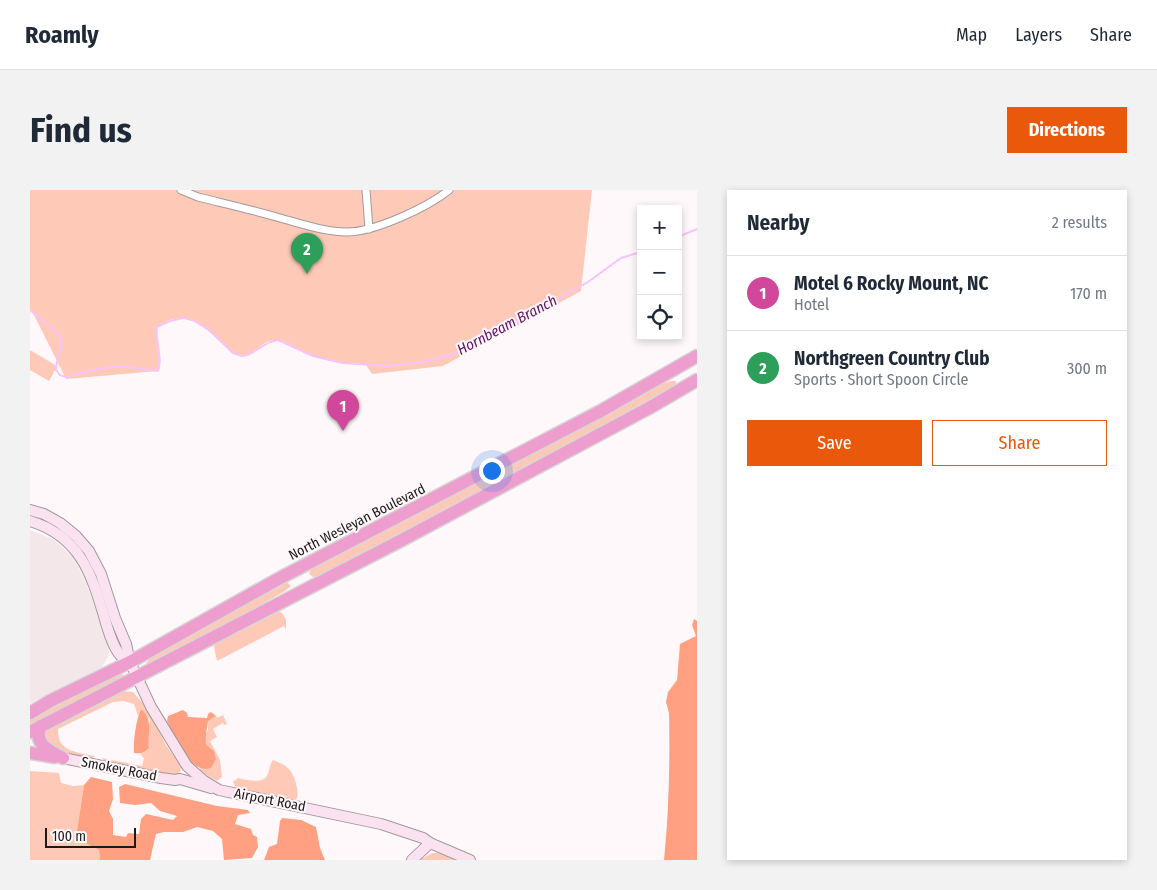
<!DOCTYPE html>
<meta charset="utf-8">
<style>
:root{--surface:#fff;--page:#f2f2f3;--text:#1f2937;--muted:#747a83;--line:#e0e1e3;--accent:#ea580c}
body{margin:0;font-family:"Fira Sans Condensed",sans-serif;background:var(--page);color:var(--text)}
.controls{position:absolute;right:15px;top:15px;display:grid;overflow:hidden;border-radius:0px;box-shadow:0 2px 8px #0003}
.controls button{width:45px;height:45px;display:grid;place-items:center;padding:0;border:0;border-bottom:1px solid var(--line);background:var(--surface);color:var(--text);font:25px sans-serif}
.scale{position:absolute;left:15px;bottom:12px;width:91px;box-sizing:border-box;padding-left:5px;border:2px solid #1b1919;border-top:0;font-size:14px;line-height:18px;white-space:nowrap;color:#1b1919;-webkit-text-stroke:4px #fff8fa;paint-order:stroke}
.you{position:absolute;left:461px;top:280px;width:18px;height:18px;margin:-12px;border:4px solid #fff;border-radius:50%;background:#1a73e8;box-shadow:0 0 0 8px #1a73e833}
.badge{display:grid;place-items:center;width:32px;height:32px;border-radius:50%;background:var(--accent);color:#fff;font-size:16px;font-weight:700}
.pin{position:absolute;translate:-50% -41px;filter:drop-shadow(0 1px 2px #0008)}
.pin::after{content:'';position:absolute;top:26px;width:18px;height:15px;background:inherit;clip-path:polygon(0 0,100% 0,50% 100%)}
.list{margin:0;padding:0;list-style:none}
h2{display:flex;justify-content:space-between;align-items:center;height:65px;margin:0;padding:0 20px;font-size:21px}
h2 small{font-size:16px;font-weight:400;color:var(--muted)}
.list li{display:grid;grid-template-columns:32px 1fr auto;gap:15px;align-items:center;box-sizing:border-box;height:75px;padding:0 20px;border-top:1px solid var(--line)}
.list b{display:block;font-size:19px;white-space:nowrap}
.list p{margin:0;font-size:16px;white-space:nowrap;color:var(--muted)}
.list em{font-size:16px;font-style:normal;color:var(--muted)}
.actions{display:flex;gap:10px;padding:15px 20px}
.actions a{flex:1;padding:11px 0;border:1px solid var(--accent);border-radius:0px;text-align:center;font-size:18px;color:var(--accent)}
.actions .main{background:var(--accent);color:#fff}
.icon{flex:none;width:28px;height:28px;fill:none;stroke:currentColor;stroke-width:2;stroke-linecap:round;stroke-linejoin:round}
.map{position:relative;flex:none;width:667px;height:670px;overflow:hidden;border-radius:0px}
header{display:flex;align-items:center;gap:30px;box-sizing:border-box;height:70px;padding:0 25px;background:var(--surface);border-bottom:1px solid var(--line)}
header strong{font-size:24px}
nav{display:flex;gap:28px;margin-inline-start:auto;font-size:18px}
.intro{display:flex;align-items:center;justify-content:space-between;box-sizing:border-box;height:120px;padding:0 30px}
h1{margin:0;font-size:35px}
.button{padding:12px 22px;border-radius:0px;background:var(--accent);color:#fff;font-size:18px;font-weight:700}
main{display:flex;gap:30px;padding:0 30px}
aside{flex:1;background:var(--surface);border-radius:0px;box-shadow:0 2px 8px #0003}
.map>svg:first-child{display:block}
</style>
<header>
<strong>Roamly</strong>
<nav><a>Map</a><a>Layers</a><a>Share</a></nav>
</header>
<div class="intro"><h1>Find us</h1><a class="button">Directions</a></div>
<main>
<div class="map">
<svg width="667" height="670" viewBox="0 0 667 670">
<rect width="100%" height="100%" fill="#fff8fa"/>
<path fill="#f4e7ea" d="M0 340 23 349 42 366 56 392 80 459 78 467 72 477 0 513Z"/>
<g fill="#ffc9b8">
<path d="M0 0H562L551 101 413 176 342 184 336 175C318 174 299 172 282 166 271 161 259 152 247 150 231 148 222 172 205 164 200 162 195 156 191 152 172 134 152 118 127 137 125 151 133 168 128 181L36 189 3 123 0 120Z"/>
<path d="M0 160 27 176 19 191 0 180Z"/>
<path d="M641 191H646L645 198 509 272 289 386 283 387 279 384 282 376 624 196Z"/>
<path d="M254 392H257L261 396 255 401 166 451 117 475 116 473 120 469 247 394Z"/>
<path d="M247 421 252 423 256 430V440L254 436 187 471 184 457 185 453Z"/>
<path d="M91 483 94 486 0 538V529Z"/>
<path d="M91 501 103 502 117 518 136 555 151 576C151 582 149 585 144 586L75 572 72 568 112 576 114 568 110 564 115 562 119 558 117 547 120 530 111 519 108 526 104 514 94 511 83 512 28 539C27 562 47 562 65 566L63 568H55L27 560 14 550 16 539Z"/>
<path d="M193 525 197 534 194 535 193 533 183 539 187 547 180 551 190 570 192 587 187 591 171 582 162 573 170 579 176 555 175 546 178 540V531L186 526 187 528Z"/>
<path d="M243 570C259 576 264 582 267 598 268 603 268 606 266 610L206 598 203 592 208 588C216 590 232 594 237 586 240 580 239 575 243 570Z"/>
<path d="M0 581 29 583 31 593 43 596 54 595 46 647 53 652 69 660 70 668 69 670H0Z"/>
<path d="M402 663H412L429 670H390Z"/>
</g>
<g fill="#fea081">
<path d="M664 429 667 431V670H634C639 621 640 572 639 523L636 512 638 502 647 490 650 454 666 446 662 435Z"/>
<path d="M111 519C124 530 117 542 119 558 114 563 111 564 104 563 103 551 106 530 111 519Z"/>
<path d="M153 520 157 523 158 527 177 528 178 524 181 522 186 526 178 531C177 539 175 546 176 555L184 561 186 569 181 578C158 584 146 548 137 531L138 526Z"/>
<path d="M61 587 82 592 83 609 79 621 83 629V645L96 647 98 643 109 644 111 629 116 624 143 630 147 626 130 621 121 613 105 615 90 613 89 597 95 594 187 616 218 620 220 623 208 625 205 634 221 639 223 645 227 647 228 657 222 668 194 670 192 649 183 641 167 637 153 642H134L126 644 120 670H69L70 668 69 660 53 652 46 647 54 595Z"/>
<path d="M252 628 271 630 286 637 290 658 295 670H234L239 657 247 654 250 631Z"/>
</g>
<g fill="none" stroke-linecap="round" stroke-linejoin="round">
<g stroke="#f8c2fb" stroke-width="2">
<path d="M648 47 667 39"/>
<path d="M0 120 29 145C34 156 26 168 26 180L30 185 36 187 67 179 90 176 128 181C133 168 125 151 127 137L140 131 153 128 163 130 179 140 203 163 212 166 218 165 240 152 248 150 283 166 313 173 359 176 393 172 424 164 470 139 512 118 558 92 591 68 611 62"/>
</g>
<defs>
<g id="street">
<path d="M151 0 168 7C196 14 223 20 250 28 272 34 295 42 317 42 345 42 398 17 419 0"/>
<path d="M336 0 339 39"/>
</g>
<g id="secondary">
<path d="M0 320 14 324 30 333 46 346 59 361 71 384 85 428 96 454 100 472 121 517 157 576 174 591 189 600 351 634 393 648 400 653 440 670"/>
<path d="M0 331C49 346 61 382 74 426 77 437 83 457 90 465 93 468 97 470 100 472"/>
<path d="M33 568 131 588 145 590 150 589 181 598"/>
<path d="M382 670 400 653"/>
</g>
<g id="highway">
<path d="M0 523 20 511 100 472 250 388 569 222 667 166"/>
<path d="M11 536C2 554 20 561 33 568"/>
<path d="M0 542 370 351 619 218 667 190"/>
<path d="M0 563 25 567"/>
</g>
</defs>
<use href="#street" stroke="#a19a9c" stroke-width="9"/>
<use href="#secondary" stroke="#a19a9c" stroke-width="12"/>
<use href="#highway" stroke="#d6d6d6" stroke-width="15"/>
<use href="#street" stroke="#fff" stroke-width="7"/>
<use href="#secondary" stroke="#fae2f0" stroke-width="10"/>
<use href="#highway" stroke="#ee9ece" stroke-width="12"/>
</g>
<g text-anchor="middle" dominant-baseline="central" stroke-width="4" stroke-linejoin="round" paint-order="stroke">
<g font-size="14" fill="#1b1919" stroke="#fff8fa">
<text transform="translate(327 332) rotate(-27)">North Wesleyan Boulevard</text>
<text transform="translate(89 579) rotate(11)">Smokey Road</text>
<text transform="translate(240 610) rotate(11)">Airport Road</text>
</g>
<g font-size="15" font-style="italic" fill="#611267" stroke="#fff8fa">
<text transform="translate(477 135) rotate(-28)">Hornbeam Branch</text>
</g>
</g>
</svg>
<div class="controls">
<button>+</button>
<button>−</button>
<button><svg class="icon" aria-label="locate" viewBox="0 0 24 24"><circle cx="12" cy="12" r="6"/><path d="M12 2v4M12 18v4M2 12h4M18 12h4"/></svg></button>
</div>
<div class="scale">100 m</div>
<div class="you"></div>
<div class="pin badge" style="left:313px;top:241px;background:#d1479c">1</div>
<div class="pin badge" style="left:277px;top:84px;background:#2e9e5b">2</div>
</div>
<aside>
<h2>Nearby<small>2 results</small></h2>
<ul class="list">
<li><span class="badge" style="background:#d1479c">1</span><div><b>Motel 6 Rocky Mount, NC</b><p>Hotel</p></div><em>170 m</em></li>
<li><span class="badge" style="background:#2e9e5b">2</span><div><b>Northgreen Country Club</b><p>Sports · Short Spoon Circle</p></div><em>300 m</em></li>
</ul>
<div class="actions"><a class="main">Save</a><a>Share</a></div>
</aside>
</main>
